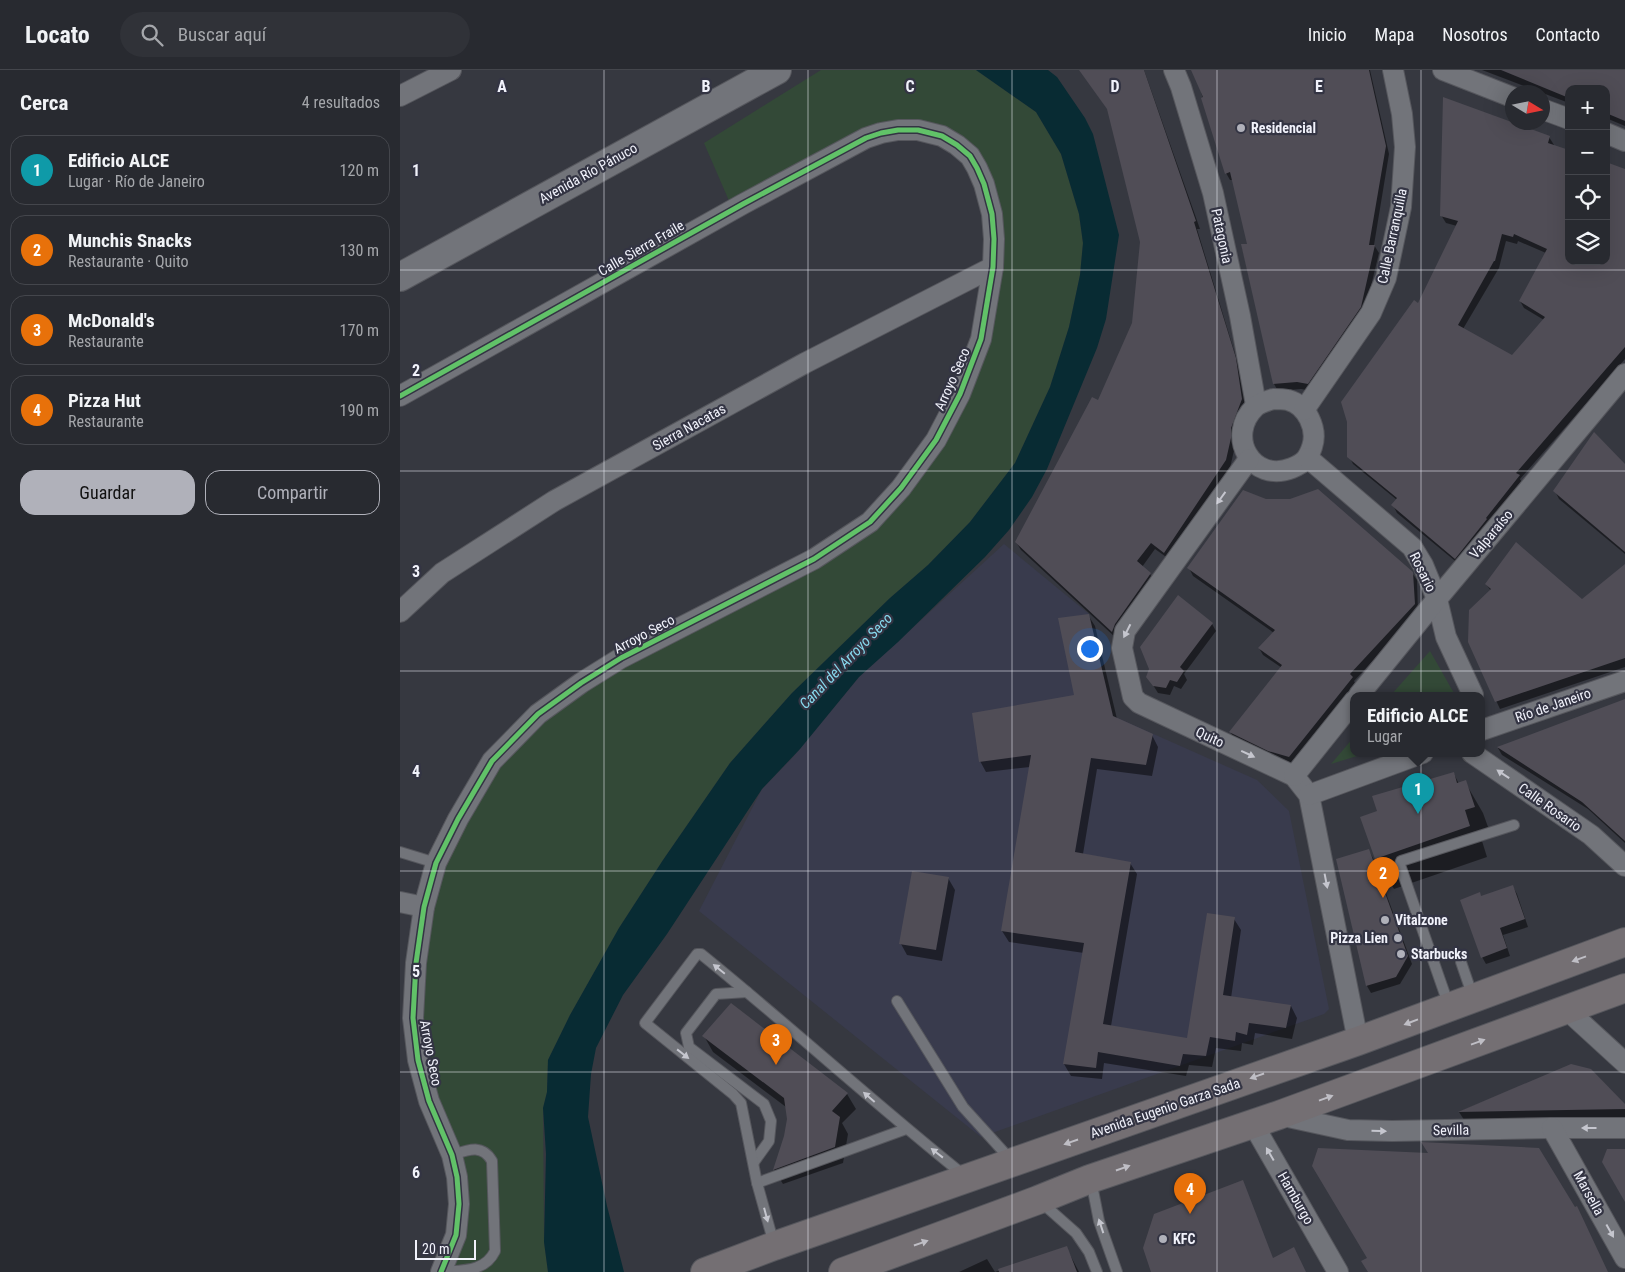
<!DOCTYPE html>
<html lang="es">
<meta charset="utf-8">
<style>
:root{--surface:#282a30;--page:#303238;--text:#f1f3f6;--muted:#a5a7ab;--line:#44464c;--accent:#b0b1ba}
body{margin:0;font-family:"Roboto Condensed",sans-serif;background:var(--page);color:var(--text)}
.controls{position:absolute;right:15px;top:15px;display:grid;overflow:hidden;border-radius:10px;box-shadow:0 5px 20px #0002}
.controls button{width:45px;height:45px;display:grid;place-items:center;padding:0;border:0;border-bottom:1px solid var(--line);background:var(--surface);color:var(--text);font:25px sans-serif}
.compass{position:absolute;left:1105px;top:15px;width:45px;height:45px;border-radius:50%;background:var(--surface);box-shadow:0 5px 20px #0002;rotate:100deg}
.scale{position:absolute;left:15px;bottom:12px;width:61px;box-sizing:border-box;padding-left:5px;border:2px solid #f1f2fb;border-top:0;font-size:14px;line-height:18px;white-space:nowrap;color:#f1f2fb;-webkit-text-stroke:4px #333443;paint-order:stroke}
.you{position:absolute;left:689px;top:578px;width:18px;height:18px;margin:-12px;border:4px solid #fff;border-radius:50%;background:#1a73e8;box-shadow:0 0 0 8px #1a73e833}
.badge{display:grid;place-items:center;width:32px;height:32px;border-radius:50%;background:var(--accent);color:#fff;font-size:16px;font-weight:700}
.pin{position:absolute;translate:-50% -41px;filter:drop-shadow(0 1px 2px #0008)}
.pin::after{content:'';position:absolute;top:26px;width:18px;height:15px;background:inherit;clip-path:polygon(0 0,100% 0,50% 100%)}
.popup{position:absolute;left:950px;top:622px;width:135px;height:65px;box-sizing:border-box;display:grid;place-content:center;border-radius:10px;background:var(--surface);filter:drop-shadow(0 1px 4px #0005);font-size:16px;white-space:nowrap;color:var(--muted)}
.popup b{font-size:19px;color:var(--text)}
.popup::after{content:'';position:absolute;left:50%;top:100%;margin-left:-10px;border:10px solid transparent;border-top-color:var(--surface)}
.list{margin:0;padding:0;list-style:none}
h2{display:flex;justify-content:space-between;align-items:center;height:65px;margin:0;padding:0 20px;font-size:21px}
h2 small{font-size:16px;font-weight:400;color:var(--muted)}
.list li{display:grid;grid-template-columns:32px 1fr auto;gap:15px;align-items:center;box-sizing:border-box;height:70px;margin:0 10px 10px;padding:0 10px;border:1px solid var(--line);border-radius:15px}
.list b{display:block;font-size:19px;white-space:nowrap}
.list p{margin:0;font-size:16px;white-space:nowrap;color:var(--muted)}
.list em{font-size:16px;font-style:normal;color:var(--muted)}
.actions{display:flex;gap:10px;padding:15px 20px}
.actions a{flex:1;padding:11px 0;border:1px solid var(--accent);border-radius:15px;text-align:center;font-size:18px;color:var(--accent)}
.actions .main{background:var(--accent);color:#111}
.icon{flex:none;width:28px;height:28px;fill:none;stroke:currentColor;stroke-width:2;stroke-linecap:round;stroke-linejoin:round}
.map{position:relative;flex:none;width:1225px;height:1202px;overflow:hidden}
header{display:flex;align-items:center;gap:30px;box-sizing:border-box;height:70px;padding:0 25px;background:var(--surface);border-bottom:1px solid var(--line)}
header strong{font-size:24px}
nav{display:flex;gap:28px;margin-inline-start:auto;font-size:18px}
.search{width:350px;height:45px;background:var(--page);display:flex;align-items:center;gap:12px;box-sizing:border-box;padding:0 18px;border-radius:28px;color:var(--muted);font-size:19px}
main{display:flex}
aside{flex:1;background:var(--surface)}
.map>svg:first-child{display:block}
</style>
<header>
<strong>Locato</strong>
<div class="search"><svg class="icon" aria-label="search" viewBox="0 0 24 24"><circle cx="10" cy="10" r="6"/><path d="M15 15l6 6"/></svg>Buscar aquí</div>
<nav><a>Inicio</a><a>Mapa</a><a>Nosotros</a><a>Contacto</a></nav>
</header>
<main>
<aside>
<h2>Cerca<small>4 resultados</small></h2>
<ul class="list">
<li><span class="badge" style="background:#0f9aa8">1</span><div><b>Edificio ALCE</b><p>Lugar · Río de Janeiro</p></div><em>120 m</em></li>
<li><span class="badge" style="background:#e8710a">2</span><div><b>Munchis Snacks</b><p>Restaurante · Quito</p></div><em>130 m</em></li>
<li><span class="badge" style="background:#e8710a">3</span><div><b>McDonald's</b><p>Restaurante</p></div><em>170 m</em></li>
<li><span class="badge" style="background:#e8710a">4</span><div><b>Pizza Hut</b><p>Restaurante</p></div><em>190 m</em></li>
</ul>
<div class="actions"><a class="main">Guardar</a><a>Compartir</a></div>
</aside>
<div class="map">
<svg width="1225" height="1202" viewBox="0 0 1225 1202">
<rect width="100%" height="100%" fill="#363840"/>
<path fill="#393b4d" d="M604 474 689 544 713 646 857 710 889 741 929 939 924 944 581 1067 299 841 362 719 393 687 459 607Z"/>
<g fill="#334937">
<path d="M421 0H576L636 42 661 84 679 144 683 173 680 205 669 257 650 317 615 393 570 452 528 495 490 528 392 623 330 693 263 790 219 858 170 945 148 990 147 1022 143 1038 144 1172 148 1202H41L59 1134 28 1025 17 915 19 873 64 740 138 644 470 452 563 317 594 169 570 86 498 60 333 140 304 73Z"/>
<path d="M1030 581 1055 625H991Z"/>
<path d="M954 667V683H967L931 694Z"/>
</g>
<path fill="#082b33" d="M576 0H648L657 7 685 48 693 64 719 165 706 249 697 278 647 399 632 427 609 460 585 487 498 572 459 607 400 679 362 719 267 864 223 925 196 978 191 1004 188 1047 207 1136 224 1202H148L144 1172 146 1084 143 1038 147 1022 148 990 170 945 219 858 263 790 330 693 392 623 490 528 528 495 570 452 615 393 650 317 669 257 680 205 683 173 679 144 661 84 636 42Z"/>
<g fill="#0007" fill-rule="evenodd">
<path d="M680 0H744L800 159H797L839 297 845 332 830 398 769 489 755 479 742 497 750 504 754 511 716 568 621 480 616 472 699 332 733 254 742 172 709 41Z"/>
<path d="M792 0H970L989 84 974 175 979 183 964 245 912 321 901 319 878 321 874 314 842 176H849L833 110H830L826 103 798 12Z"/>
<path d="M1082 0H1225V56L1206 48V19H1169V33Z"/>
<path d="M1149 67 1154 75 1169 191H1206L1225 100V289L1120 409 1123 414 1060 495 997 443 993 435 997 430 953 394 949 386 1019 235 1057 156 1046 153 1041 145ZM1106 171 1117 174 1118 171 1146 183 1120 231 1124 238 1144 250 1112 287 1063 259 1099 198Z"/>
<path d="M1225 396V484L1159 429 1155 421Z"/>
<path d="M1225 495V597L1100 639 1069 572 1091 521 1086 514 1182 530Z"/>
<path d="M789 498 1012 503 1017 510 1018 542 954 611 956 615 893 694 873 688 835 670 831 663 882 598 863 585 859 578 874 563 793 506Z"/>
<path d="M688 545 695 556 717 649 752 665 758 677 752 706 697 699 683 784 730 793 737 804 711 956 788 969 834 849 841 860 831 928 891 936 897 948 892 969 855 963 853 975 842 973 841 981 816 978 812 997 789 995 786 1006 704 993 702 1009 671 1006 664 994 684 883 609 872 602 861 630 697 586 702 580 691 675 626Z"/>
<path d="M812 554 816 561 784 604 787 610 781 619 774 616 770 625 758 623 748 607Z"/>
<path d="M1225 631V773L1188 739 1102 685 1098 678Z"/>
<path d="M1054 704 1059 714 1065 712 1083 743 1092 768 1082 771 1087 787 994 819 976 788 979 741Z"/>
<path d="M969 781 973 788 1012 894 1000 914 971 923 967 916 938 790Z"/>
<path d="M548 808 555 820 542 891 507 885 501 874Z"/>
<path d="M1113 817 1117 824 1128 857 1103 865 1110 886 1086 894 1082 887 1081 827Z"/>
<path d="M331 934 447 1024 456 1039 442 1053 448 1064 443 1093 383 1114 374 1100 386 1066 388 1049 386 1037 313 982 304 966Z"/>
<path d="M1171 995 1225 1036V1054L1068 1056 1059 1042Z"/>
<path d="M666 1177 679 1202H559L587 1189 595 1202Z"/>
</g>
<g fill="#504d56" fill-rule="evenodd">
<path d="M679 0H744L796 151 794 152 836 288 842 329 831 358V368L826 390 764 483 751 473 737 491 751 503 715 554 712 562 615 472 692 327 698 330 732 253 740 172 707 39Z"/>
<path d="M791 0H969L986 76 969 175H975L961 237 908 314 897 312 873 314 841 174H847L830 102 825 104 801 28 803 27Z"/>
<path d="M1101 0H1225V51L1206 43V19H1169V28Z"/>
<path d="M1043 27 1150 66 1148 73 1169 80V191H1206V92L1225 99V277L1116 403 1120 405 1086 448 1087 449 1055 489 991 435 997 428 947 387V352L941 332 1014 230 1018 233 1058 151 1040 146ZM1102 164 1113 167 1114 164 1147 179 1119 231 1145 247 1112 285 1058 255 1094 191H1095Z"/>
<path d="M1194 362 1225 394V482L1153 421Z"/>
<path d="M918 419 1013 502 1015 534 950 604 953 607 889 687 868 681 829 662 882 595 858 578 875 560 787 498 843 420 866 429H890Z"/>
<path d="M1116 472 1182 529 1225 494V588L1095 632 1068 572 1069 540 1091 519 1085 514Z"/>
<path d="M778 525 813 553 780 597 784 601 777 612 770 610 766 618 753 616 746 607 749 599 740 577Z"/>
<path d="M689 544 713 646 753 664 746 695 691 688 675 782 731 792 703 954 787 968 807 843 835 847 823 925 891 935 886 958 849 953 847 965 836 962 835 971 810 967 806 986 783 984 780 996 698 982 696 998 663 994 684 873 601 861 631 685 579 692 572 643 674 625 658 548Z"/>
<path d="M1225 629V771L1182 732 1097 677Z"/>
<path d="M1054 702 1057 713 1066 710 1075 737 1065 740 1070 756 975 789 960 747 977 741 972 726Z"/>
<path d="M969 779 1008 886 996 907 966 916 936 789Z"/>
<path d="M512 801 549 807 536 880 499 874Z"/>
<path d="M1113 815 1125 849 1100 858 1107 878 1081 888 1060 830 1080 822 1081 826Z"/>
<path d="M331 933 448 1023 432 1041 440 1047 435 1077 373 1100 384 1066 387 1049 384 1028 302 966Z"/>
<path d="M1171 994 1191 999 1225 1034V1039L1058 1042Z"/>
<path d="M1021 1072 1139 1078 1175 1137 1177 1136 1208 1202H968L961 1191 967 1188 912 1096 918 1078 1028 1083Z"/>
<path d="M1207 1079H1225V1132L1202 1092Z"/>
<path d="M843 1110 873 1188 894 1177 906 1202H751L743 1178 754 1144Z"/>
<path d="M667 1176 677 1202H599L598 1199Z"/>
</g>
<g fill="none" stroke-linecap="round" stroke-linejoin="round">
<defs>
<g id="lane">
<path d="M0 782 36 793"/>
<path d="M1061 892 1073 927"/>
<path d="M347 922 316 924 286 963 289 977 364 1034 371 1051 369 1071 354 1092"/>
<path d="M497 931 563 1037 611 1090"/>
<path d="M1049 936 1000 795 1001 791 1114 755"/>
<path d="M691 1110 699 1151 717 1202"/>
<path d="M357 1113 506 1059"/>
<path d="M641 1132 676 1163 689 1182 697 1202"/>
<path d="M374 1174 357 1113 341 1033 333 1024 245 953 297 884H301C390 956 475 1034 565 1106"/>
<path d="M41 1202C63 1200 85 1202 95 1181L92 1091C82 1073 67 1080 52 1085"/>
</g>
<g id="street">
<path d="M774 0 781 17 813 123 840 246 856 335"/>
<path d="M1043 0 1112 27"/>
<path d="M0 26 51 0"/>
<path d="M1142 39 1169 49"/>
<path d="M1206 63 1225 71"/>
<path d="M0 326 343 134 466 68 481 63 498 60H518L542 66 557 75 570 86 577 98 584 114 592 144 594 169 593 197 581 269 560 324 536 370 501 418 470 452 414 489 221 588 181 613 138 644 92 691 58 749 36 793 24 837 16 893 13 948 18 990 29 1031 52 1085 57 1107 59 1134 56 1165 41 1202"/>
<path d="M873 329C878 329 883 329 888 330 907 335 918 359 912 377 908 389 904 393 892 398 852 414 825 366 855 337 859 333 867 331 873 329Z"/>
<path d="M904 340 971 243 986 208 1001 137 1005 77 1002 44 993 0"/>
<path d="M908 388 1012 477 1023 495 1037 529 1046 567 1073 625"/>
<path d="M849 389 725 561 722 578 733 627 739 633 894 706 909 725 958 971"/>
<path d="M0 542 42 503 154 431 405 293 593 197"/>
<path d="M959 625 1037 529 1225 304"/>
<path d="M1082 660 1225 611"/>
<path d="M1072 683 1191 765 1225 796"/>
<path d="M894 706 954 631"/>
<path d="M909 725 1023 683"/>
<path d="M0 832 24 837"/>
<path d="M1166 939 1225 993"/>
<path d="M879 1045 948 1060 992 1061 1152 1058H1225"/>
<path d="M853 1054 938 1202"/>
<path d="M1152 1058 1225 1188"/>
</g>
<path id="secondary" d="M0 207 377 0"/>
<g id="highway">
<path d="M305 1202 374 1176 958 971 1225 872"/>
<path d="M443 1202 638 1130 690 1109 879 1045 1225 918"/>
</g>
</defs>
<use href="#lane" stroke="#56575d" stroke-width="12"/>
<use href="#street" stroke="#56575d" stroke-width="22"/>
<use href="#secondary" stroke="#56575d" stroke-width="30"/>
<use href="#highway" stroke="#56575d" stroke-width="30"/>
<use href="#lane" stroke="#72747a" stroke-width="10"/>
<use href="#street" stroke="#72747a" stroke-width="20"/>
<use href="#secondary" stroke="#72747a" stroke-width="28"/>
<use href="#highway" stroke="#746f73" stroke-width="28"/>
<defs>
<path id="cycleway" d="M0 326 343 134 466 68 481 63 498 60H518L542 66 557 75 570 86 577 98 584 114 592 144 594 169 593 197 581 269 560 324 536 370 501 418 470 452 414 489 221 588 181 613 138 644 92 691 58 749 36 793 24 837 16 893 13 948 18 990 29 1031 52 1085 57 1107 59 1134 56 1165 41 1202"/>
</defs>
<use href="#cycleway" stroke="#333443" stroke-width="8"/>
<use href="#cycleway" stroke="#61c268" stroke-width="5"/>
</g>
<defs><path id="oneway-solid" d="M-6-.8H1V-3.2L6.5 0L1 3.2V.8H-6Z" transform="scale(1.25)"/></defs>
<g fill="#c5c6ce">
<use href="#oneway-solid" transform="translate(821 428) rotate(126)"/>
<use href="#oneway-solid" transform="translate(727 561) rotate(117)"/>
<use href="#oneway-solid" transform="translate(848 684) rotate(25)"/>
<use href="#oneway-solid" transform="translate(1103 704) rotate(-146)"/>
<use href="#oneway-solid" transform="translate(926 811) rotate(79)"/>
<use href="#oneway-solid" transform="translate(319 899) rotate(-141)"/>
<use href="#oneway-solid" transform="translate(283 984) rotate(38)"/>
<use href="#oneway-solid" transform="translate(469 1027) rotate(-139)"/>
<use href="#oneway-solid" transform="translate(1189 1058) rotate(-180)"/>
<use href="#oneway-solid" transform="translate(979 1061) rotate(1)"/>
<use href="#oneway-solid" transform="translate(537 1083) rotate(-142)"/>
<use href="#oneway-solid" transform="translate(870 1084) rotate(-120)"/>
<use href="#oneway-solid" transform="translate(366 1145) rotate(75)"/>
<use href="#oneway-solid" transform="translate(701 1156) rotate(-108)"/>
<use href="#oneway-solid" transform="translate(1210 1161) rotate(61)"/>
</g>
<g fill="#bfbec5">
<use href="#oneway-solid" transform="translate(1179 889) rotate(160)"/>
<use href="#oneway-solid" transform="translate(1011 952) rotate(159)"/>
<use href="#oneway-solid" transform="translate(1078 972) rotate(-20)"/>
<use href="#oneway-solid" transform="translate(857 1006) rotate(161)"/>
<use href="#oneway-solid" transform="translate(926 1028) rotate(-20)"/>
<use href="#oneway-solid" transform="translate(671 1072) rotate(161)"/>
<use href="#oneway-solid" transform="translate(723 1098) rotate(-19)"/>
<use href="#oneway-solid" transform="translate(521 1173) rotate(-19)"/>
</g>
<path fill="none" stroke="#f1f2fb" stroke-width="1" stroke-opacity="0.55" d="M204 0V1202M408 0V1202M612 0V1202M817 0V1202M1021 0V1202M0 200H1225M0 401H1225M0 601H1225M0 801H1225M0 1002H1225"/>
<g fill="#b0b1ba" stroke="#333443" stroke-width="2">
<circle cx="841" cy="58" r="5"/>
<circle cx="985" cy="850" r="5"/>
<circle cx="998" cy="868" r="5"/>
<circle cx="1001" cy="884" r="5"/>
<circle cx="763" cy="1169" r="5"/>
</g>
<g text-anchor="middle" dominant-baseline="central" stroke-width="4.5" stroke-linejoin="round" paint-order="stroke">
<g font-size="14" font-weight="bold" fill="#f1f2fb" stroke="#333443" text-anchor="start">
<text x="851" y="58">Residencial</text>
<text x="995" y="850">Vitalzone</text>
<text x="988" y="868" text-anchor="end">Pizza Lien</text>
<text x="1011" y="884">Starbucks</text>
<text x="773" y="1169">KFC</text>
</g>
<g font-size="14" fill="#f1f2fb" stroke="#333443">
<text transform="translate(188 103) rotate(-29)">Avenida Río Pánuco</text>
<text transform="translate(822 166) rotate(78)">Patagonia</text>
<text transform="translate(992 166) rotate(-78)">Calle Barranquilla</text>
<text transform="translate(241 178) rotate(-30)">Calle Sierra Fraile</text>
<text transform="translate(552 309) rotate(-66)">Arroyo Seco</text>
<text transform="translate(289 357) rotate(-29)">Sierra Nacatas</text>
<text transform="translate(1091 464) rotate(-50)">Valparaíso</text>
<text transform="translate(1023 502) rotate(64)">Rosario</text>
<text transform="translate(244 564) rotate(-28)">Arroyo Seco</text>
<text transform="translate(1153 635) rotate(-19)">Río de Janeiro</text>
<text transform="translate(810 667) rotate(25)">Quito</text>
<text transform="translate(1150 737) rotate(35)">Calle Rosario</text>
<text transform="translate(31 983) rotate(79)">Arroyo Seco</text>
<text transform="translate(765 1038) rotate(-19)">Avenida Eugenio Garza Sada</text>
<text transform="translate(1051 1060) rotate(-1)">Sevilla</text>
<text transform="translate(1189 1123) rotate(61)">Marsella</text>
<text transform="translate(896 1128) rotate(60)">Hamburgo</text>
</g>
<g font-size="15" font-style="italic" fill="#87d9ee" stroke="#333443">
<text transform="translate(446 591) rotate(-46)">Canal del Arroyo Seco</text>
</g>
</g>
<g font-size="16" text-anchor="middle" font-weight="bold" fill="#f1f2fb" stroke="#333443" stroke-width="4.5" stroke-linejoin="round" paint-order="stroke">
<text x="102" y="22">A</text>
<text x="306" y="22">B</text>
<text x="510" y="22">C</text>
<text x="715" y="22">D</text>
<text x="919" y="22">E</text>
<text x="16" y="106">1</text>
<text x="16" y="306">2</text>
<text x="16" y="507">3</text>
<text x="16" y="707">4</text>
<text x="16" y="907">5</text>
<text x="16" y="1108">6</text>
</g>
</svg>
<div class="controls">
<button>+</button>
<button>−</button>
<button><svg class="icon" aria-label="locate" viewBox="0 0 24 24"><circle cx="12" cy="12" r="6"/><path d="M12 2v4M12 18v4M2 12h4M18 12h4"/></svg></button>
<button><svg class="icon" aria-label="layers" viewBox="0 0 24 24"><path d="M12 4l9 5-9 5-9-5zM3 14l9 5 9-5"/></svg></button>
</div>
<svg class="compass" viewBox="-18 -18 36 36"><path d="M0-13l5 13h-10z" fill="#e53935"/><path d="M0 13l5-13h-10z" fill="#a5a7ab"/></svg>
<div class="scale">20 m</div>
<div class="you"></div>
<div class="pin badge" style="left:1018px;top:744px;background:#0f9aa8">1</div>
<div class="popup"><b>Edificio ALCE</b>Lugar</div>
<div class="pin badge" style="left:983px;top:828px;background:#e8710a">2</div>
<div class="pin badge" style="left:376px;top:995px;background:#e8710a">3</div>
<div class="pin badge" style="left:790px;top:1144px;background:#e8710a">4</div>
</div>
</main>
